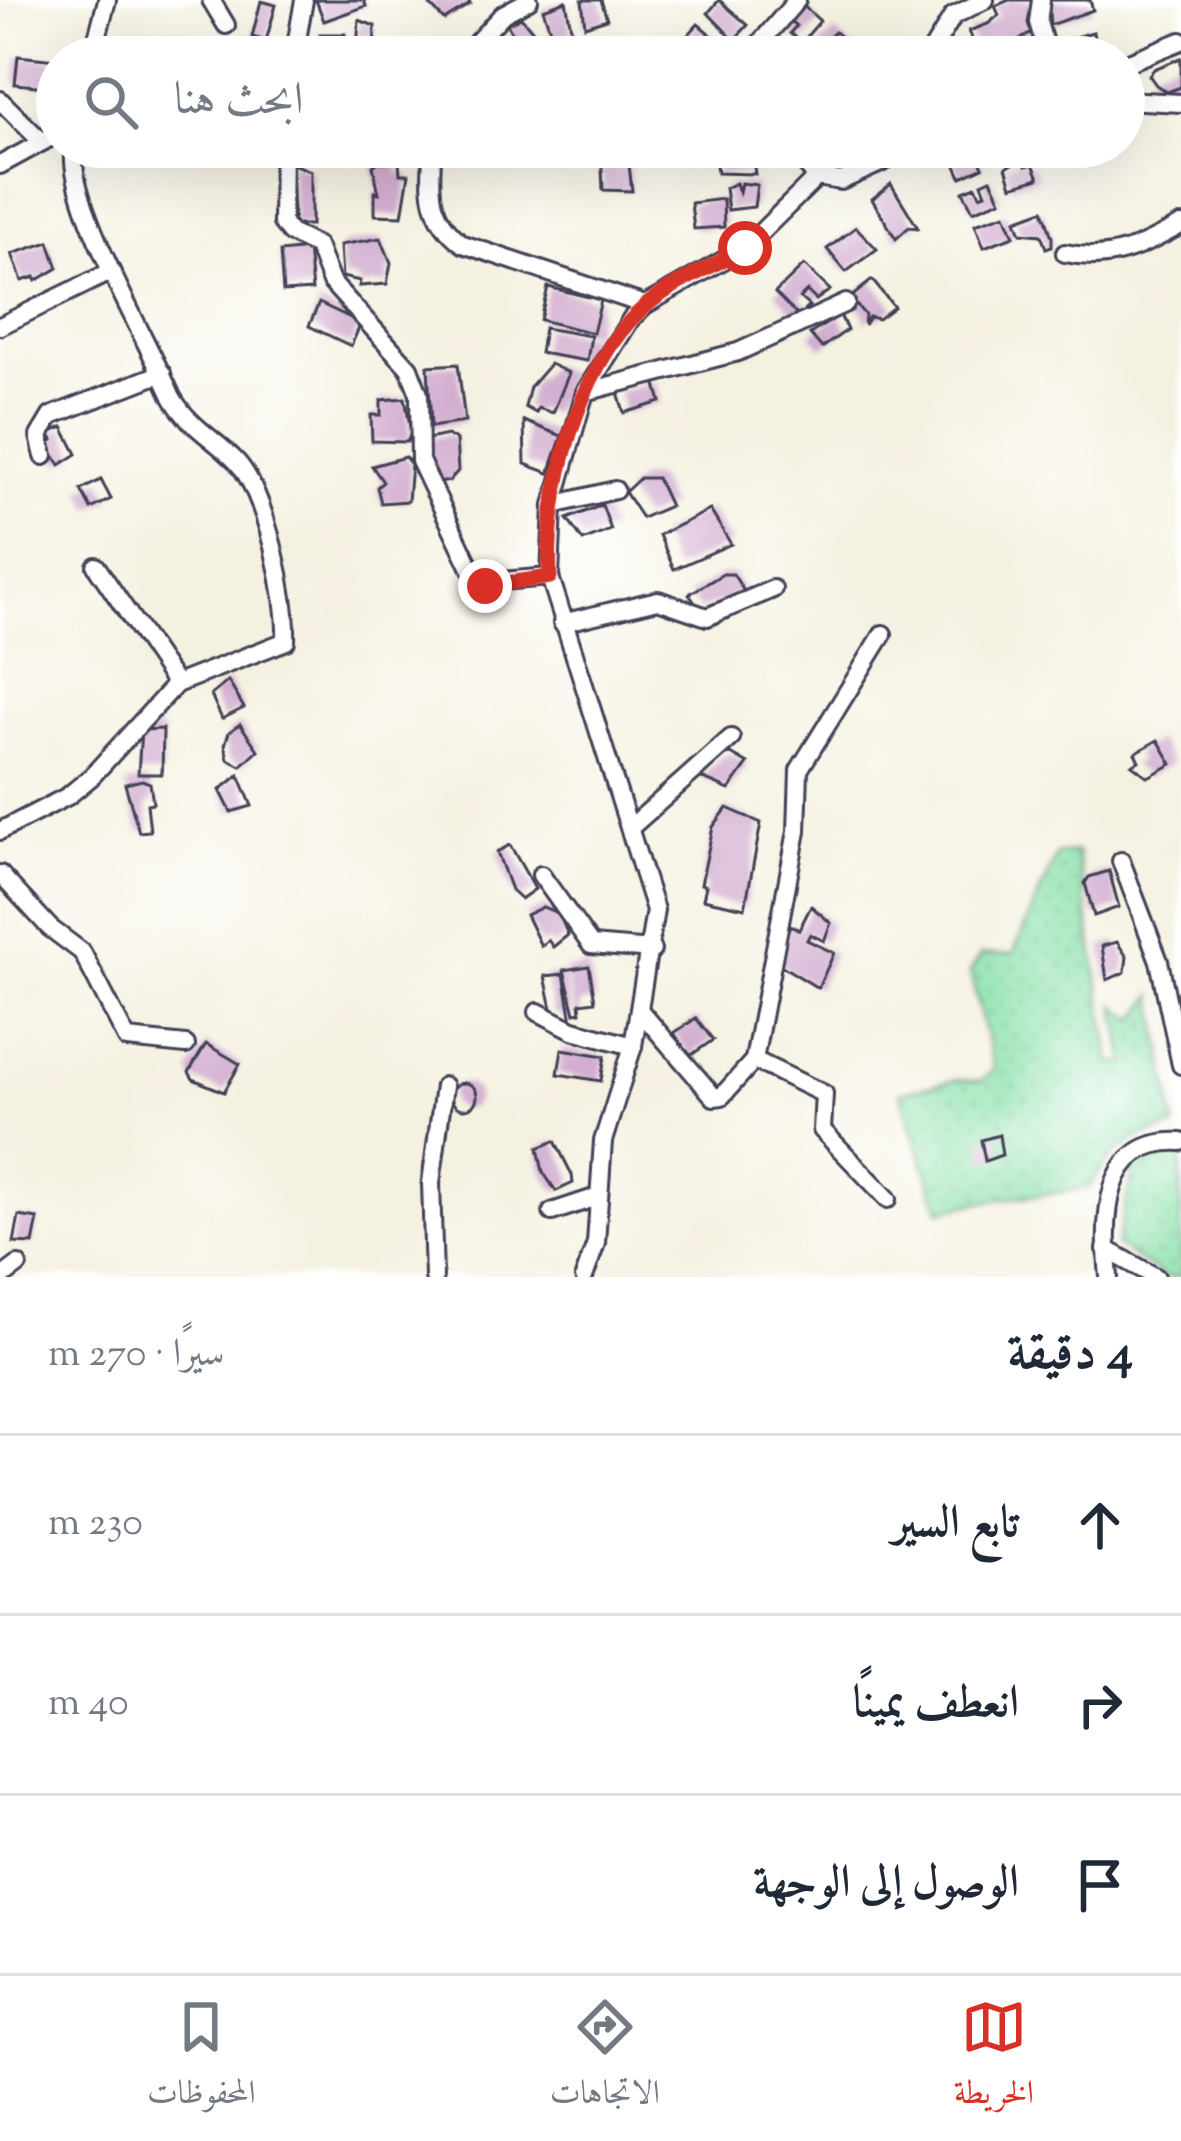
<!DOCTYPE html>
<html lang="ar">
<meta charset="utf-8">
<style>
:root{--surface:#fff;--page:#f2f2f3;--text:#1f2937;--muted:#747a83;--line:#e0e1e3;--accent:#d93025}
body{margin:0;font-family:"Sorts Mill Goudy",Amiri,serif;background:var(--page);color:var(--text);direction:rtl}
.stop{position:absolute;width:36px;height:36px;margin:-27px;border:9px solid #d93025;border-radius:50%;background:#fff}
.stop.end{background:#d93025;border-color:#fff;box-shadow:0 3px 12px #0008}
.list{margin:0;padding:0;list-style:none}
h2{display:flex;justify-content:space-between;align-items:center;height:156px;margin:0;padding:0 48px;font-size:51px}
h2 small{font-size:39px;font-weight:400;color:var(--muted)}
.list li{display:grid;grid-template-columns:78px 1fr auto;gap:36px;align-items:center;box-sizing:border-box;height:180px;padding:0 48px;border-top:3px solid var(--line)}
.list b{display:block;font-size:45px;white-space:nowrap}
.list em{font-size:39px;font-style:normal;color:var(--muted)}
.icon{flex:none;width:66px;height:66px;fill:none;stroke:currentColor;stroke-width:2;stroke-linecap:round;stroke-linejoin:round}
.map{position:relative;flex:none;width:1181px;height:1277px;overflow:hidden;direction:ltr}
.search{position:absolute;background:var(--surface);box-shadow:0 12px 48px #0002;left:36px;right:36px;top:36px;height:132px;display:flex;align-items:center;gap:30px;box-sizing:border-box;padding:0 42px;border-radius:66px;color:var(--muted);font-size:45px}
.sheet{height:696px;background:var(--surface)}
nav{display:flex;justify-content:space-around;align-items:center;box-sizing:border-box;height:168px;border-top:3px solid var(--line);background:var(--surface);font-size:33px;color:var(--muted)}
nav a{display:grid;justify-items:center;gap:6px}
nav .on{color:var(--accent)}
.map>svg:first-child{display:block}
</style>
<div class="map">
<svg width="1181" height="1277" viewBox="0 0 1181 1277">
<defs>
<pattern id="grass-dots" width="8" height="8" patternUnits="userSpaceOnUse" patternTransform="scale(3)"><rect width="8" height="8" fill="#85e0a6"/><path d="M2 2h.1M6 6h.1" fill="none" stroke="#73c090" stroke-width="1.8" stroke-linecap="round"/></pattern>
</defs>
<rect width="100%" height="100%" fill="#fff"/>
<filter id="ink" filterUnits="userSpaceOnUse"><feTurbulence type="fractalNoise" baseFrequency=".00833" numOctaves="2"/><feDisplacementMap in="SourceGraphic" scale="24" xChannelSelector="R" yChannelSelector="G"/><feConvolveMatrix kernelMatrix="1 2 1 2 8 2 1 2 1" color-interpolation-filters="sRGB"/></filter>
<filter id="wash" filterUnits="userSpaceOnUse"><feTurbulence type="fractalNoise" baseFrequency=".004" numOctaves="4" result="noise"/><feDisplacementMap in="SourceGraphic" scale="48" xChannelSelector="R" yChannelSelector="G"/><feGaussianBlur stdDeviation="2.7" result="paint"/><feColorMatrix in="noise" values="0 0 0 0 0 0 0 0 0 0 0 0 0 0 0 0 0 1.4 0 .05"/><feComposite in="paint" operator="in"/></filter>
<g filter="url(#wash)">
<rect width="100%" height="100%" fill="#f5f1e1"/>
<g fill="url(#grass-dots)" stroke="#548170" stroke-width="3">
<path d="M1077 852 1112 1062 1126 1063 1116 1006 1136 1020 1154 995 1175 1127C1130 1137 1114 1150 1088 1188 1038 1197 989 1197 940 1211L900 1092 956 1080 982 1081 994 1069 970 972 981 955 1013 954 1057 854Z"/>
<path d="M1181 1153V1277H1165L1116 1246 1134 1166Z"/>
</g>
<g id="blocks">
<g fill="#d2add0">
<path d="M316 0H364L366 6 324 21Z"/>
<path d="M425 0H468L470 4 444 20Z"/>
<path d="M582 0H601L607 19 585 26Z"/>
<path d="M719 0 748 25 734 40 708 13Z"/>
<path d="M1009 0H1035L1028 23 1032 32 995 56 977 52 969 31 988 24 999 15 995 6Z"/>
<path d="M1048 0H1090L1093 10 1050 25Z"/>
<path d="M261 1 276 5 266 41 252 37Z"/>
<path d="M566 1 573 39 555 45 543 9Z"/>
<path d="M800 3 820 21 801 43 790 33 796 26 787 18Z"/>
<path d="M521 17 537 36 507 55 500 45 512 34 507 24Z"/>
<path d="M359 20 375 26 374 51 357 49Z"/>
<path d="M698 24 723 45 712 57H692L682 42Z"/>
<path d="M835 32 852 47 843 57H823L816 49Z"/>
<path d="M1093 32 1095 45 1105 46 1108 57 1069 55 1064 40Z"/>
<rect x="320" y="34" width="25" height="22"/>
<path d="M18 56 57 60V88L15 84Z"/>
<path d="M1181 58V87L1167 92 1156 85 1149 75 1154 69Z"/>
<path d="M601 147H627L632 191 603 190Z"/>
<path d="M714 147 751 151 746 159H753L755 174 717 173Z"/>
<path d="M829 147 834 151 881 147 878 160 843 176 821 170V157Z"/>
<path d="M956 147H974L983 167 961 177 950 152Z"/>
<path d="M1023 159 1026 166 1033 164 1039 178 1012 186 1006 167Z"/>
<path d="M378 162H399L400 174H409L402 216 375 215V192L379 193 373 166Z"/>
<path d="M290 163 311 171V225H294Z"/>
<path d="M991 179 1001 200 973 211 963 191 976 186 980 195 986 193 982 183Z"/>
<path d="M736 183 739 192 741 183 757 185 754 207 728 210 725 188Z"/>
<path d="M891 184 918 228 909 227 896 239 872 199Z"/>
<path d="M723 199 724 227 694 229 691 203Z"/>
<path d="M1043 210 1052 237V246L1046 248 1041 235 1021 233 1016 220Z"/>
<path d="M1005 214 1014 236 984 247 975 224Z"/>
<path d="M856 227 877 249 846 272 827 249Z"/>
<path d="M381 238 391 263 387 284 359 286 360 281 342 277 340 245Z"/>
<path d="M49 242 58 268 36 281 35 277 22 281 12 254Z"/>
<path d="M308 249 312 290 283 292 280 252Z"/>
<path d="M804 265 830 290 816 300 807 291 800 298 809 306 798 316 775 293Z"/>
<path d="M872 280 894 307 878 319 869 317 864 325 865 315 850 298Z"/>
<path d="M548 287 601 300 593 333 540 320Z"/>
<path d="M319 303 361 323 351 346 309 326Z"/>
<path d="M840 315 847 330 822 348 810 334Z"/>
<path d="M544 328 591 336 587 361 540 353Z"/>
<path d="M458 364 465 422 431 427 428 366Z"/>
<path d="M550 364 569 373 553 413 538 408 536 413 525 407 530 387Z"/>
<path d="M655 381 661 402 624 413 618 392Z"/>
<path d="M405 398 411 433 407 442 372 441 371 415H381V400Z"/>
<path d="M524 421 562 436 549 473 525 464Z"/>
<path d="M63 427 77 454 60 465 47 444 53 440 49 433Z"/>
<path d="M447 435 456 440 458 471 449 481 438 483 429 464 428 439Z"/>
<path d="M405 457 411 464 408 501 381 503 377 487 383 482 372 466Z"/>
<path d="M640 478H657L670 506 642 518 625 492Z"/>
<path d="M101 480 111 499 91 509 81 490Z"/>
<path d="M602 505 611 530 583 541 567 519Z"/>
<path d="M710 510 731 544 674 569 659 535Z"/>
<path d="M723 574H733L747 596 725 608 719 602 700 610 689 594Z"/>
<path d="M228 681 244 708 222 719 211 695Z"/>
<path d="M240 724 258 750 241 766 228 759 225 745 229 732Z"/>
<path d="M163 729 162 774H138L141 730Z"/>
<path d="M1158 740 1172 764 1148 777 1132 765 1139 761 1135 753Z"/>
<path d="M731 754 748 764 729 790 701 778 722 756Z"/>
<path d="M239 775 252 806 231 812 220 790Z"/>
<path d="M142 780 150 783 153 803 147 804 150 831 139 832 125 784Z"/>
<path d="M727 808 761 823 745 908 703 899 706 886 701 884 713 827Z"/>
<path d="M510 845 535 889 521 899 511 890 497 852Z"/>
<path d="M1109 871 1119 907 1094 916 1085 883 1089 877Z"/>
<path d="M811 906 831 923 824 941 810 934 807 940 834 953 818 988 777 963 790 925 799 930Z"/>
<path d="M543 907 559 914 568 935 553 947 548 940 541 946 526 915Z"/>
<path d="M1117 942 1127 957 1125 972 1107 980 1102 946Z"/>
<path d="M589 966 595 1001 580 1003 581 1012 575 1013 564 970Z"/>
<path d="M564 974 572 1021 553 1013 545 976Z"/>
<path d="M696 1018 713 1040 690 1056 674 1033Z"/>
<path d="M206 1044 240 1064 224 1092 193 1079 189 1072Z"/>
<path d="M562 1049 605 1056 601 1081 558 1074Z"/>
<circle cx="464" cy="1096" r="13"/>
<path d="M999 1135 1002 1155 985 1161 981 1140Z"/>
<path d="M555 1141 572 1175 573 1183 556 1191 543 1172 538 1148Z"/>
<path d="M19 1216 38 1219 33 1244 14 1243Z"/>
</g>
</g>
</g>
<g filter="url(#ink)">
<use href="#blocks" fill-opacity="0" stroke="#424154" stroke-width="3"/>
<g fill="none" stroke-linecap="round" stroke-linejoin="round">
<defs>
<g id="minor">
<path d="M211 0 226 25"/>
<path d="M1041 0 1038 22 1048 57"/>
<path d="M92 57 107 0"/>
<path d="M294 57 304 0"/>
<path d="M463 57 503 14 529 0"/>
<path d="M748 57 797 0"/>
<path d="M928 57 953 16 985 0"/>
<path d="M1124 64 1181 41"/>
<path d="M0 100 42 142"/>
<path d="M1124 100 1181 103"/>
<path d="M283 147 282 223 290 233 317 246 331 282 409 368 419 394 420 461 478 583 550 577"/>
<path d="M433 147C429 189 428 218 463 244L645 305"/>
<path d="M790 147 817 177 841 181 916 147"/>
<path d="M0 165 57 134"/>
<path d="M1065 253C1112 263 1140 247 1181 225"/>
<path d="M0 326 110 272"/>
<path d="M585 392 738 352 846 303"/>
<path d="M44 456 39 436 51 416 162 373"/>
<path d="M553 505 615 490"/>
<path d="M96 566 176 684"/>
<path d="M562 623 658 600 707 617 773 589"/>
<path d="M630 828 731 738"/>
<path d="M0 831 68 796 91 777 176 684 286 641C288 598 266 494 237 462 214 438 189 427 172 397 150 345 62 193 75 147"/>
<path d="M1121 861 1159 961 1181 1065"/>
<path d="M0 874 50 928 82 952 127 1039 186 1045"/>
<path d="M541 875 591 945 652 950"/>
<path d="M538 1012 573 1030 633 1046"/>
<path d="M641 1012 714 1097 722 1096 754 1060 797 831 799 770 883 634"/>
<path d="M754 1060 824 1094 822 1130 888 1199"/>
<path d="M552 1212 597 1197"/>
<path d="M1106 1249 1156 1277"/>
<path d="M2 1277 18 1265"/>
<path d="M434 1277 431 1183 444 1086"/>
<path d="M584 1277 596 1243 603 1141 633 1046 655 910 550 577 553 505 585 392 631 319 645 305 745 248 817 177"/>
<path d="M1109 1277C1103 1218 1103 1138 1181 1142"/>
</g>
</defs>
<use href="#minor" stroke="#424154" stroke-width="22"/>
<use href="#minor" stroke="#fff" stroke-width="16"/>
</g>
</g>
<g fill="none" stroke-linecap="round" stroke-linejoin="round" filter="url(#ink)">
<path stroke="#d93025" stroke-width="15" d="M485 586 550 577C545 495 578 366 641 310 669 284 712 267 745 248"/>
</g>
</svg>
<div class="stop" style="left:745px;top:248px"></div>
<div class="stop end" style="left:485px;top:586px"></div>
<div class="search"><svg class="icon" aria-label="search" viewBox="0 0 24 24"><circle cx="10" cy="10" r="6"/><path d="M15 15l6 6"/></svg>ابحث هنا</div>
</div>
<section class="sheet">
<h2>4 دقيقة<small>سيرًا · 270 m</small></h2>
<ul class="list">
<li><svg class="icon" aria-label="ahead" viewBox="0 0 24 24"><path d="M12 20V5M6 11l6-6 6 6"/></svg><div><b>تابع السير</b></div><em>230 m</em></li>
<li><svg class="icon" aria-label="right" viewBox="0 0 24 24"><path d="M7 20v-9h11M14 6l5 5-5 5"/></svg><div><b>انعطف يمينًا</b></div><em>40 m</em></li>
<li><svg class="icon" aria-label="arrive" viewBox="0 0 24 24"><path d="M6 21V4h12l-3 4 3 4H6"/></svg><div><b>الوصول إلى الوجهة</b></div></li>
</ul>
</section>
<nav>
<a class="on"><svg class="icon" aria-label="map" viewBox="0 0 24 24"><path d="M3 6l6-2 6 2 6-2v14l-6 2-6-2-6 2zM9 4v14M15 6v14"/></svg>الخريطة</a>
<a><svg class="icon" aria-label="directions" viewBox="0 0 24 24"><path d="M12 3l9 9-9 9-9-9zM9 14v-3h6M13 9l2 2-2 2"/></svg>الاتجاهات</a>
<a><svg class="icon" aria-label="saved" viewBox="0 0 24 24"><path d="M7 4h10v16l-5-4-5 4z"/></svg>المحفوظات</a>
</nav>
